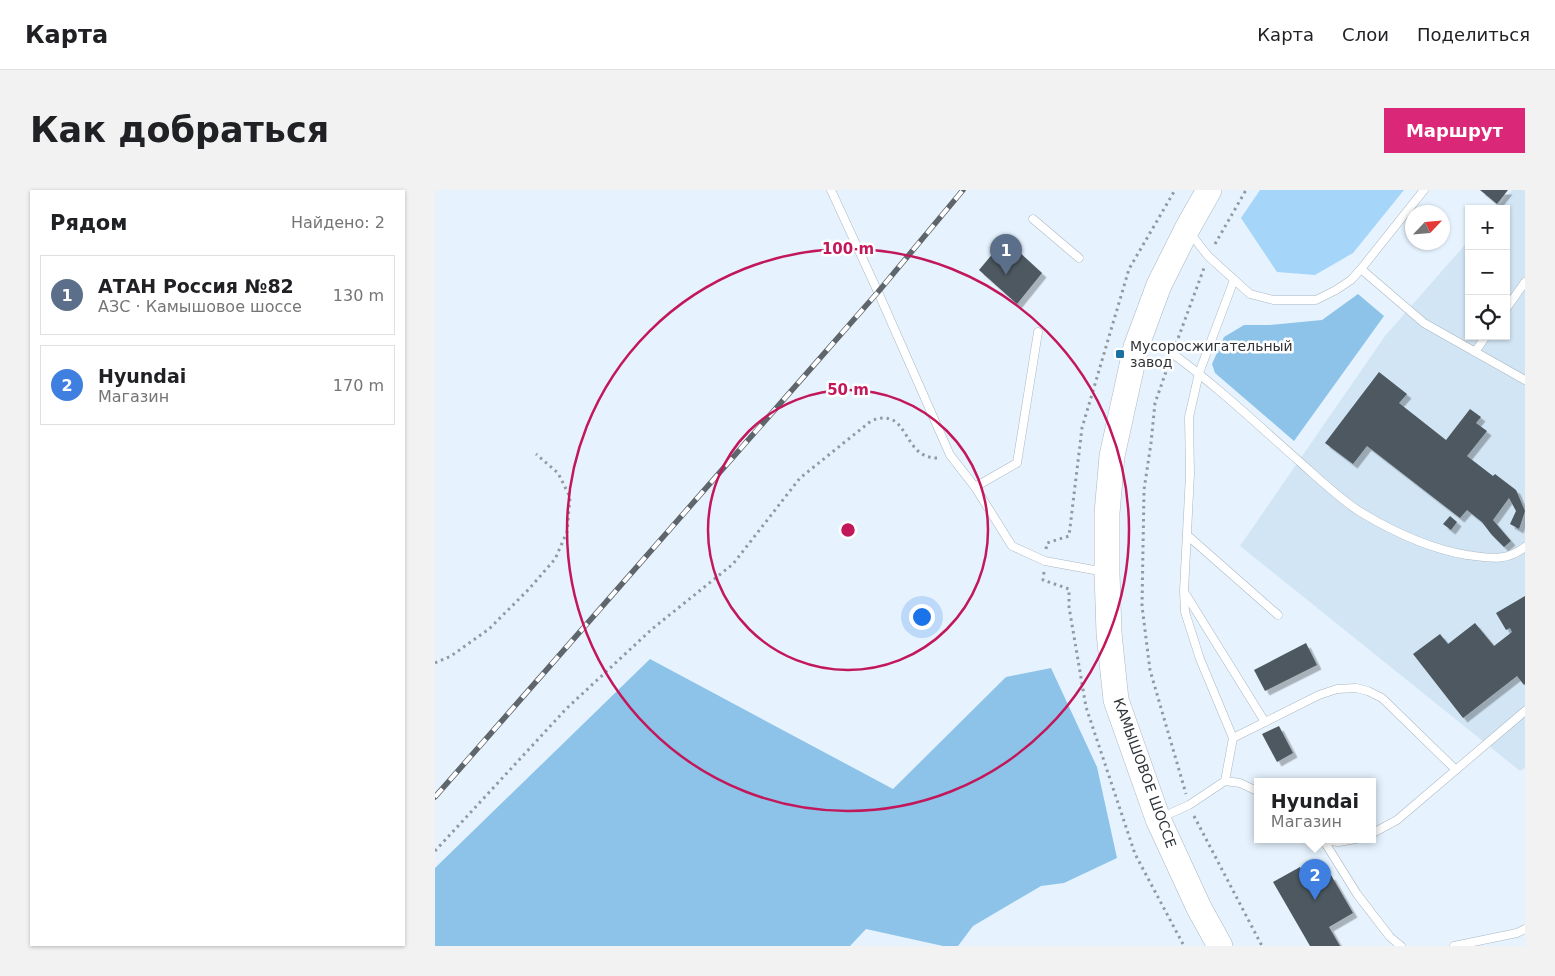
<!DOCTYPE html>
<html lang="ru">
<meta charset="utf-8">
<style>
:root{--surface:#fff;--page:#f2f2f2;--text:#202124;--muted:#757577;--line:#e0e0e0;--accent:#db2777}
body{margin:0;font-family:"DejaVu Sans",sans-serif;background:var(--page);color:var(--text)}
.controls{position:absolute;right:15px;top:15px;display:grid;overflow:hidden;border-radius:0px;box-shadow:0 1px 4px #0004}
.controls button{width:45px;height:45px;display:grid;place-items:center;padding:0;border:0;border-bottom:1px solid var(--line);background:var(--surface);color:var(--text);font:25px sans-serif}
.compass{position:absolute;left:970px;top:15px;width:45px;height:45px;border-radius:50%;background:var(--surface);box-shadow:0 1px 4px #0004;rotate:64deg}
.you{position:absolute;left:486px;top:426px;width:18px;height:18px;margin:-12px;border:4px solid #fff;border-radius:50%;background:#1a73e8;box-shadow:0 0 0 8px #1a73e833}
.badge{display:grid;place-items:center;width:32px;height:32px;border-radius:50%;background:var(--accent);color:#fff;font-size:16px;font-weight:700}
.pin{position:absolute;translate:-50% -41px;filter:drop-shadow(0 1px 2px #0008)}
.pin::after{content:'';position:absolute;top:26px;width:18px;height:15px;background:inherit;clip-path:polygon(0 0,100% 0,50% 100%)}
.popup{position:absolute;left:819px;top:588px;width:122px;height:65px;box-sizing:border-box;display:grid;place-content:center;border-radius:0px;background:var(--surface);filter:drop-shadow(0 1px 4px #0005);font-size:16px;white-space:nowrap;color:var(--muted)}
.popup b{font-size:19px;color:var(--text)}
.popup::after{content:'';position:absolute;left:50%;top:100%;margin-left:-10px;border:10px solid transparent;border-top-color:var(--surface)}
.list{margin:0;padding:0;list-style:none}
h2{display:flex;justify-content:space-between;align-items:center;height:65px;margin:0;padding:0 20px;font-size:21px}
h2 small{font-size:16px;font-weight:400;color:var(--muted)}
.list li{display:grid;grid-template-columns:32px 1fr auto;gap:15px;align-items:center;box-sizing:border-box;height:80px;margin:0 10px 10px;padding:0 10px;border:1px solid var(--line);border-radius:0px}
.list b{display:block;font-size:19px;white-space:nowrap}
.list p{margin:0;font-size:16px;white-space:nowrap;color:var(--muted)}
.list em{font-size:16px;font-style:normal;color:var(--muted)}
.icon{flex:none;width:28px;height:28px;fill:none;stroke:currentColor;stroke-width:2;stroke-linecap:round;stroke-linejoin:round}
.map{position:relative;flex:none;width:1090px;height:756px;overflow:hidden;border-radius:0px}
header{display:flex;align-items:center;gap:30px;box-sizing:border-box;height:70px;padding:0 25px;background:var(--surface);border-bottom:1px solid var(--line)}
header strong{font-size:24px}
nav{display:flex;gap:28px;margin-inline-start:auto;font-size:18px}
.intro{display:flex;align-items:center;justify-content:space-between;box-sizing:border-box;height:120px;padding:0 30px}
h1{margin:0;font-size:35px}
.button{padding:12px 22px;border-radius:0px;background:var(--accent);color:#fff;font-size:18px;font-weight:700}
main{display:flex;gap:30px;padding:0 30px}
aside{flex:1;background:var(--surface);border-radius:0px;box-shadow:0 1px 4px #0004}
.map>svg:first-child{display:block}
</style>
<header>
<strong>Карта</strong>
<nav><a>Карта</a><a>Слои</a><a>Поделиться</a></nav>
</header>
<div class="intro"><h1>Как добраться</h1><a class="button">Маршрут</a></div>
<main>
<aside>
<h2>Рядом<small>Найдено: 2</small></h2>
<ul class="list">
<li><span class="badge" style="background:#5c6f8a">1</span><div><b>АТАН Россия №82</b><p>АЗС · Камышовое шоссе</p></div><em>130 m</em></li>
<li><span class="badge" style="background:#3f7fe0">2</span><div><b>Hyundai</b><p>Магазин</p></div><em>170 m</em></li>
</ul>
</aside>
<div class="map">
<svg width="1090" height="756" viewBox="0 0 1090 756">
<defs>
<filter id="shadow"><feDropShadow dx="4.5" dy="4.5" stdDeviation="0" flood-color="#0004"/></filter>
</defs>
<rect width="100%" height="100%" fill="#e6f3fe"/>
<path fill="#d2e5f4" d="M1077 0H1090V578L1085 581 805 356 950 146 1034 50V146H1071V19H1061Z"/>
<path fill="#a5d5f8" d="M825 0H969L918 63 880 85 842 82 806 28Z"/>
<g fill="#8dc3e9">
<path d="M923 104 949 126 859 251 780 183 777 174 789 147 809 135H835L887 130Z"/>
<path d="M215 469 458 599 571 487 616 478 662 577 682 668 629 693 606 696 538 736 523 756H508L431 739 415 756H0V678Z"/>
</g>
<g fill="#4d5961" filter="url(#shadow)">
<path d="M1045 0H1073L1062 14Z"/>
<path d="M570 49 607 83 582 114 544 80Z"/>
<path d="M944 182 972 204 964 213 1011 250 1035 219 1046 227 1041 233 1052 241 1032 266 1058 286 1060 284 1081 300 1090 321 1084 339 1075 334 1081 321 1074 308 1058 330 1076 351 1069 357 1056 344 1047 332 1032 320 1025 328 932 256 918 274 890 253Z"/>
<path d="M1015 326 1022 332 1016 340 1008 334Z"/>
<path d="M1090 406V494L1089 495 1082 486 1028 528 978 464 1005 444 1013 454 1040 433 1059 456 1077 442 1075 438 1071 440 1061 423Z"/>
<path d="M871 453 882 475 830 501 819 480Z"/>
<path d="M844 536 858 563 842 572 827 544Z"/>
<path d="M865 677 876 697 896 685 918 723 894 737 905 756H875L838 692Z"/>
</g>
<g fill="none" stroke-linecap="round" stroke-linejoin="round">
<defs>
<g id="service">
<path d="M396 0 443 102 515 265 540 297 577 356 610 371 670 382"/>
<path d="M598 29 644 68"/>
<path d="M755 43 773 66 815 104 838 110H881L901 100 916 90 926 79 989 0"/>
<path d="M926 79 989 133 1090 190"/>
<path d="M1071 119 1090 92"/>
<path d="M1040 162 1051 146"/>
<path d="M738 164C783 197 823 235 865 272 883 288 907 311 927 323 959 342 995 359 1032 365 1055 368 1071 372 1090 357"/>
<path d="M540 297 582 273 603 142"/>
<path d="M752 345 843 425"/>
<path d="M750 403 830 532"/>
<path d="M798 548 884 505 902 499 921 498 933 501 947 508 1021 580"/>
<path d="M790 591 798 548 765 469 750 422 749 401 755 284 754 227 764 183 799 90"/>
<path d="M725 628 754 615 790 591 805 593 822 601"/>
<path d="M938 643 962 630 1090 521"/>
<path d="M884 649 903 652 921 649"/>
<path d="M889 651 922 704 955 747 966 756"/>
<path d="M1019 756 1082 743 1090 739"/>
</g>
<path id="primary" d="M774 0 752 39 724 95 701 157 677 266 672 323V383L674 443 681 510 723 629 764 718 785 756"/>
</defs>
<use href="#service" stroke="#aab7c0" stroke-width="9"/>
<use href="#primary" stroke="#aab7c0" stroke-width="26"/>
<g stroke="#919aa2" stroke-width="3" stroke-dasharray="2.5 4" stroke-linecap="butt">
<path d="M780 54 811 0"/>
<path d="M741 154 769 78"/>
<path d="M733 176 720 213 716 253 709 300 707 416 715 480 751 604"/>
<path d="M611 359 612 353 634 346 647 238 694 79 740 0"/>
<path d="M609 382 608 390 634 399V417L651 517 700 664 749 756"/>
<path d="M0 473 16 466 54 439 94 399 120 369 132 342 135 307 123 283 101 264"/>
<path d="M759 626 827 756"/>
<path d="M0 661 131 519 217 439 298 374 365 288 436 231C475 215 466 268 502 268"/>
</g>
<use href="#service" stroke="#fff" stroke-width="8"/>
<use href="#primary" stroke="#fff" stroke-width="25"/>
<defs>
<path id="rail" d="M0 607 443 102 528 0"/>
</defs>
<use href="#rail" stroke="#5e656b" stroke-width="5.5"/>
<use href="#rail" stroke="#fff" stroke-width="4" stroke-dasharray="11" stroke-linecap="butt"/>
</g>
<g fill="none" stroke="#c2185b" stroke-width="2.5">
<circle cx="413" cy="340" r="140"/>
<circle cx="413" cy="340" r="281"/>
</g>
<rect fill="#1a70a0" stroke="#fff" stroke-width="2" x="680" y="159" width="10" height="10" rx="2.5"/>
<g text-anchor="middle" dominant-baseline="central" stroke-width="5" stroke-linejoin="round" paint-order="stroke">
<g font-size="14" fill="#303539" stroke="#fff" text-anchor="start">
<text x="695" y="156">Мусоросжигательный<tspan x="695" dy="16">завод</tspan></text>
</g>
<g font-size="14" fill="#303539" stroke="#fff">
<text transform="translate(710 583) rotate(70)">КАМЫШОВОЕ ШОССЕ</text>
</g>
</g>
<circle cx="413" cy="340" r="8" fill="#c2185b" stroke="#fff" stroke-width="2.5"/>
<g font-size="15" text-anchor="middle" font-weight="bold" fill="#c2185b" stroke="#fff" stroke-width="5" stroke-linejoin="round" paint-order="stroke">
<text x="413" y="64">100 m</text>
<text x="413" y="205">50 m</text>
</g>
</svg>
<div class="controls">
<button>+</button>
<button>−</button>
<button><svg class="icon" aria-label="locate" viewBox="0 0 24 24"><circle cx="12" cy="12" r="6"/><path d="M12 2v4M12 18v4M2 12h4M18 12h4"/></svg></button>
</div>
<svg class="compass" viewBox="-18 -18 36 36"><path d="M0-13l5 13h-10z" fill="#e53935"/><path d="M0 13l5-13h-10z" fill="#757577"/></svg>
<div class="you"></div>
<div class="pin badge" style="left:571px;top:85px;background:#5c6f8a">1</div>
<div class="pin badge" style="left:880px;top:710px;background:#3f7fe0">2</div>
<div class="popup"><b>Hyundai</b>Магазин</div>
</div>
</main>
